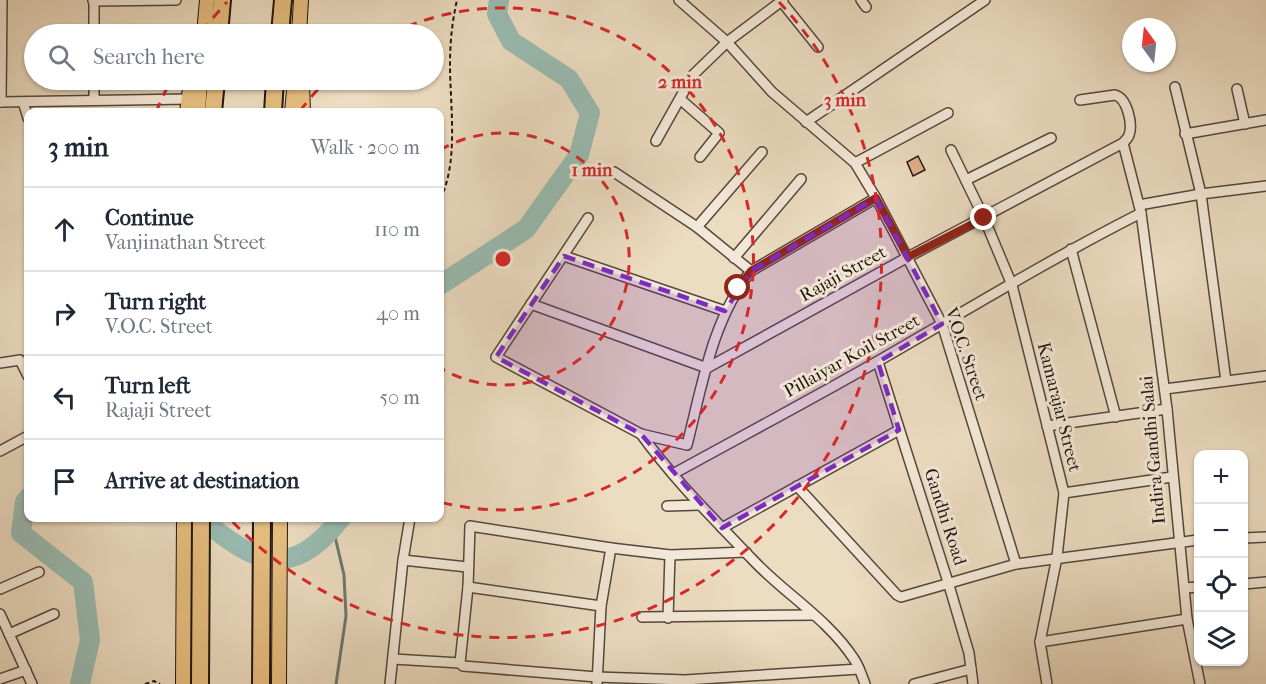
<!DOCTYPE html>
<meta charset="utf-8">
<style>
:root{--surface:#fff;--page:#f6f6f7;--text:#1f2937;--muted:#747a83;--line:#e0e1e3}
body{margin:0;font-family:"IM FELL French Canon",serif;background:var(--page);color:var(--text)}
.controls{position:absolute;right:18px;bottom:18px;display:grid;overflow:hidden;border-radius:12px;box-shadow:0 2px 4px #0004}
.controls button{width:54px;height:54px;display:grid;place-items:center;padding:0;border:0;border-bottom:2px solid var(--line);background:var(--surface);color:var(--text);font:30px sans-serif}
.compass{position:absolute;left:1122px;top:18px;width:54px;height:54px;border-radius:50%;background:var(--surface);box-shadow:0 2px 4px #0004;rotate:345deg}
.stop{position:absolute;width:18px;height:18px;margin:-14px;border:4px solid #8f2418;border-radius:50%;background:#fff}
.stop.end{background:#8f2418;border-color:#fff;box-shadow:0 2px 6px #0008}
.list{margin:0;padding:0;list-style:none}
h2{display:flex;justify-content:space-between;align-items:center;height:78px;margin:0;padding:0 24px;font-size:26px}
h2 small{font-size:20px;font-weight:400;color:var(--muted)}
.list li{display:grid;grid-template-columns:39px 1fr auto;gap:18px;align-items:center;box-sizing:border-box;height:84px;padding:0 24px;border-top:2px solid var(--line)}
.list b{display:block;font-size:22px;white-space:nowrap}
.list p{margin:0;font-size:20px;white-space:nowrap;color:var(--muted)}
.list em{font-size:20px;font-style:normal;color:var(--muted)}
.icon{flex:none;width:33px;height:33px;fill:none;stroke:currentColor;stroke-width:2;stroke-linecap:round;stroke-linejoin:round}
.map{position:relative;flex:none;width:1266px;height:684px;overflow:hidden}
.search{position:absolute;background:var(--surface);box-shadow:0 2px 4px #0004;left:24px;top:24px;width:420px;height:66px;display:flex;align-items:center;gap:15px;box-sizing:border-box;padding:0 21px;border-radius:33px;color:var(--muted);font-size:22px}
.panel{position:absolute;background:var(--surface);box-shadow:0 2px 4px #0004;left:24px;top:108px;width:420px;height:414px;border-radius:12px}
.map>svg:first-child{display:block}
</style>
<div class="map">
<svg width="1266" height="684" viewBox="0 0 1266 684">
<rect width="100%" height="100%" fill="#ecdcc1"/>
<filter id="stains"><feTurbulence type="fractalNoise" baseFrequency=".00333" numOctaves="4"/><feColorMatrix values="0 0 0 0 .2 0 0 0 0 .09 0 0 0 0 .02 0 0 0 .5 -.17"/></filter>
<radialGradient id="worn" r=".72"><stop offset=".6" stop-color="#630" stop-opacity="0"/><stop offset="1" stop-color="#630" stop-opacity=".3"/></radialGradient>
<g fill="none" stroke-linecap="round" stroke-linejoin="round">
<path stroke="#697971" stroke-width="3" d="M333 528 344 575 346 616 336 684"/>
<g stroke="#99bcb2" stroke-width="20">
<path d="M440 285 526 229 579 155 590 113 569 79 511 41 497 14 499 0"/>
<path d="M28 498 25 502 21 533 83 582 90 640 80 684"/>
<path d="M201 518C254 563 291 582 341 518"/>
</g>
</g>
<path fill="#e1af8c" stroke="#211510" stroke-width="1.5" d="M918 156 925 170 913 176 907 162Z"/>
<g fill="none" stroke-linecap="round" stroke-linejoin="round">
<defs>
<g id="street">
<path d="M94 0V34"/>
<path d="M679 0 727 42 772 92 855 163 876 198 942 324 1016 564"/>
<path d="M861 0 866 7"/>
<path d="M93 1 176 0"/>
<path d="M781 1 818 47"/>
<path d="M94 80V100"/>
<path d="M1175 87 1201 194 1226 381"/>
<path d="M1237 89 1245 124"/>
<path d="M680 99 719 133 700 157"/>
<path d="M0 102 189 99"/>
<path d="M1 102 2 0"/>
<path d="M23 102 28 118"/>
<path d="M806 122 985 0"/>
<path d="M1185 134 1266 120"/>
<path d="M656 141 693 75 727 42 783 0"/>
<path d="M1123 143 1141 213 1167 409 1187 619 1200 684"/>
<path d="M951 150 984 218 1012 285 1064 493 1057 557 1040 642 1047 684"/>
<path d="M855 163 948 113"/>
<path d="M614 172 697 227 751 271"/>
<path d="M966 180 1051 138"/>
<path d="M1139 205 1201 194 1266 186"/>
<path d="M588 218 496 357 641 434 687 445C702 386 712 320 751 271L876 198"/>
<path d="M697 227 762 152"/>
<path d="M1071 249 1116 417"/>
<path d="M564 256 725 311"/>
<path d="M734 258 801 179"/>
<path d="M531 304 707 368 908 257 1123 143C1125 141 1128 138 1129 135 1133 124 1127 98 1115 95L1080 100"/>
<path d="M878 362 948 582 969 653 973 684"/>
<path d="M0 363 20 360 28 376"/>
<path d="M1165 389 1266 376"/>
<path d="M1047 426 1167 409"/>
<path d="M641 434C674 480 714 519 753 560 785 594 828 619 854 659 859 666 862 676 865 684"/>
<path d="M0 451 28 436"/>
<path d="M673 474C742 436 812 399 880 360 967 310 1052 258 1141 213"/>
<path d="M797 486 897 595 901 597 1016 564 1198 540"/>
<path d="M1064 493 1172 477"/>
<path d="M667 506 699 505"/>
<path d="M722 528 899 430"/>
<path d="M1244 538 1266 537"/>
<path d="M746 552 670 555 611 548 470 526 468 587 460 663 463 666 597 677 685 680 859 669"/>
<path d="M403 560 467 567"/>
<path d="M1244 584 1266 582"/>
<path d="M468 587 601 606"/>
<path d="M1185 588 1198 587"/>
<path d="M0 589 39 572"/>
<path d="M0 614 32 684"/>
<path d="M642 617 813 615"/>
<path d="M668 618 670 555"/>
<path d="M9 634 54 614"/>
<path d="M1040 642 1187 619"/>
<path d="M393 659 460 663"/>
<path d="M0 679 26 670"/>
<path d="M390 684 403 560 410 518"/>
<path d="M597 684 601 606 611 548"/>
<path d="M914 684 971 669"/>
</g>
<g id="primary">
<path d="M204 34 207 0"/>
<path d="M299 34 301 0"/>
<path d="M302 82 303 112"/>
<path d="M187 112 191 80"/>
<path d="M198 112 200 80"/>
<path d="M292 112 295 80"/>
<path d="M183 684 184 518"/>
<path d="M279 684 280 518"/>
</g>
<g id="highway">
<path d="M219 34 222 0"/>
<path d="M280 34 283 0"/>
<path d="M213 112 216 80"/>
<path d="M273 112 275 80"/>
<path d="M200 684 201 518"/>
<path d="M261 684 262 518"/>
</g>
</defs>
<use href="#street" stroke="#54473c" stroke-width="12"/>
<use href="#primary" stroke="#211510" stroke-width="16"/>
<use href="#highway" stroke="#211510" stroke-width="20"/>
<g stroke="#211510" stroke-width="2" stroke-dasharray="4.5 3" stroke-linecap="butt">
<path d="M440 199C459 163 450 105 450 65 450 43 452 22 457 0"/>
<path d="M145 684 154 681 160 684"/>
</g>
<use href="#street" stroke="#f3e8d7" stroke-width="9"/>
<use href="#primary" stroke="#e6be80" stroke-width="14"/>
<use href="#highway" stroke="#e6be80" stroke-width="16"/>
</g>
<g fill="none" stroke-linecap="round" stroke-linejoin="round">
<path stroke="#8f2418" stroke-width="8" d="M738 288 751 271 876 198 908 257 984 218"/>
</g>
<path fill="#7b2cbf" fill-opacity="0.2" stroke="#7b2cbf" stroke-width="4.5" stroke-dasharray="12 8" stroke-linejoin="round" d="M876 198 942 324 878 362 899 430 722 528 641 434 496 357 564 256 725 311 751 271Z"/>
<g fill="none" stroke="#d62828" stroke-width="3" stroke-dasharray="10 8">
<path d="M440 150A126 126 0 1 1 440 368"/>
<path d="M300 111A251 251 0 0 1 327 80M391 34A251 251 0 1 1 440 502"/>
<path d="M156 112A377 377 0 0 1 170 82M202 32A377 377 0 0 1 227 2M779 2A377 377 0 0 1 230 519"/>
</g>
<g text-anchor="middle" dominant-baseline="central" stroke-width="6" stroke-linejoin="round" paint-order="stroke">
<g font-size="18" fill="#211510" stroke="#f3e8d7">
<text transform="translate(843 274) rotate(-29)">Rajaji Street</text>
<text transform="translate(966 354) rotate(71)">V.O.C. Street</text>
<text transform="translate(852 356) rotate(-29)">Pillaiyar Koil Street</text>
<text transform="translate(1059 407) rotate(76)">Kamarajar Street</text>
<text transform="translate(1153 450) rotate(-95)">Indira Gandhi Salai</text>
<text transform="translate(945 517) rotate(72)">Gandhi Road</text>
</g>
</g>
<circle cx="503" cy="259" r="9" fill="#d62828" stroke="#f3e8d7" stroke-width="3"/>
<g font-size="18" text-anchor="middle" font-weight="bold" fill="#d62828" stroke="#f3e8d7" stroke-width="6" stroke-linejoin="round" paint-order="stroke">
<text x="680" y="88">2 min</text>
<text x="845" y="106">3 min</text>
<text x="592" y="176">1 min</text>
</g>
<rect width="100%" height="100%" filter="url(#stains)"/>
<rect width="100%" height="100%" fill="url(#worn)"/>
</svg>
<div class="controls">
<button>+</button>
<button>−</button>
<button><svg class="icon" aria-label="locate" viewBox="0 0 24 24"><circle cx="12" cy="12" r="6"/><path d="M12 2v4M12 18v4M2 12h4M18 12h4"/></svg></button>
<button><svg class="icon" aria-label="layers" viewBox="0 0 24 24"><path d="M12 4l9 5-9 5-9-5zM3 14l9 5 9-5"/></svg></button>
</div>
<svg class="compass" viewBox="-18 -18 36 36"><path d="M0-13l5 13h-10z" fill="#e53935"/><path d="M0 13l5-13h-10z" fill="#747a83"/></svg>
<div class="stop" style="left:738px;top:288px"></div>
<div class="stop end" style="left:984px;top:218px"></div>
<div class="search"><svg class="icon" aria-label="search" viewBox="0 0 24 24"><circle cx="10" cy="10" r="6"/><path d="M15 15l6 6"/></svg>Search here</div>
<section class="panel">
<h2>3 min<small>Walk · 200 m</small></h2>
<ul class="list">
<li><svg class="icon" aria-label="ahead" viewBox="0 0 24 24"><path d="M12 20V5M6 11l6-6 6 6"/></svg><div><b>Continue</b><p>Vanjinathan Street</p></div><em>110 m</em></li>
<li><svg class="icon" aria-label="right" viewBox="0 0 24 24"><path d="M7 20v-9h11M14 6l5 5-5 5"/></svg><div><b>Turn right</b><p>V.O.C. Street</p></div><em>40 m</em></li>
<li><svg class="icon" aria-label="left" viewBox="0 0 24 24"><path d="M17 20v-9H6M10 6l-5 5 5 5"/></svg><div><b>Turn left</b><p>Rajaji Street</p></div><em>50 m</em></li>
<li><svg class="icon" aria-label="arrive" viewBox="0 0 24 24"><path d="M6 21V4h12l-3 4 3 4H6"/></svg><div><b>Arrive at destination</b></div></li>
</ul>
</section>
</div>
